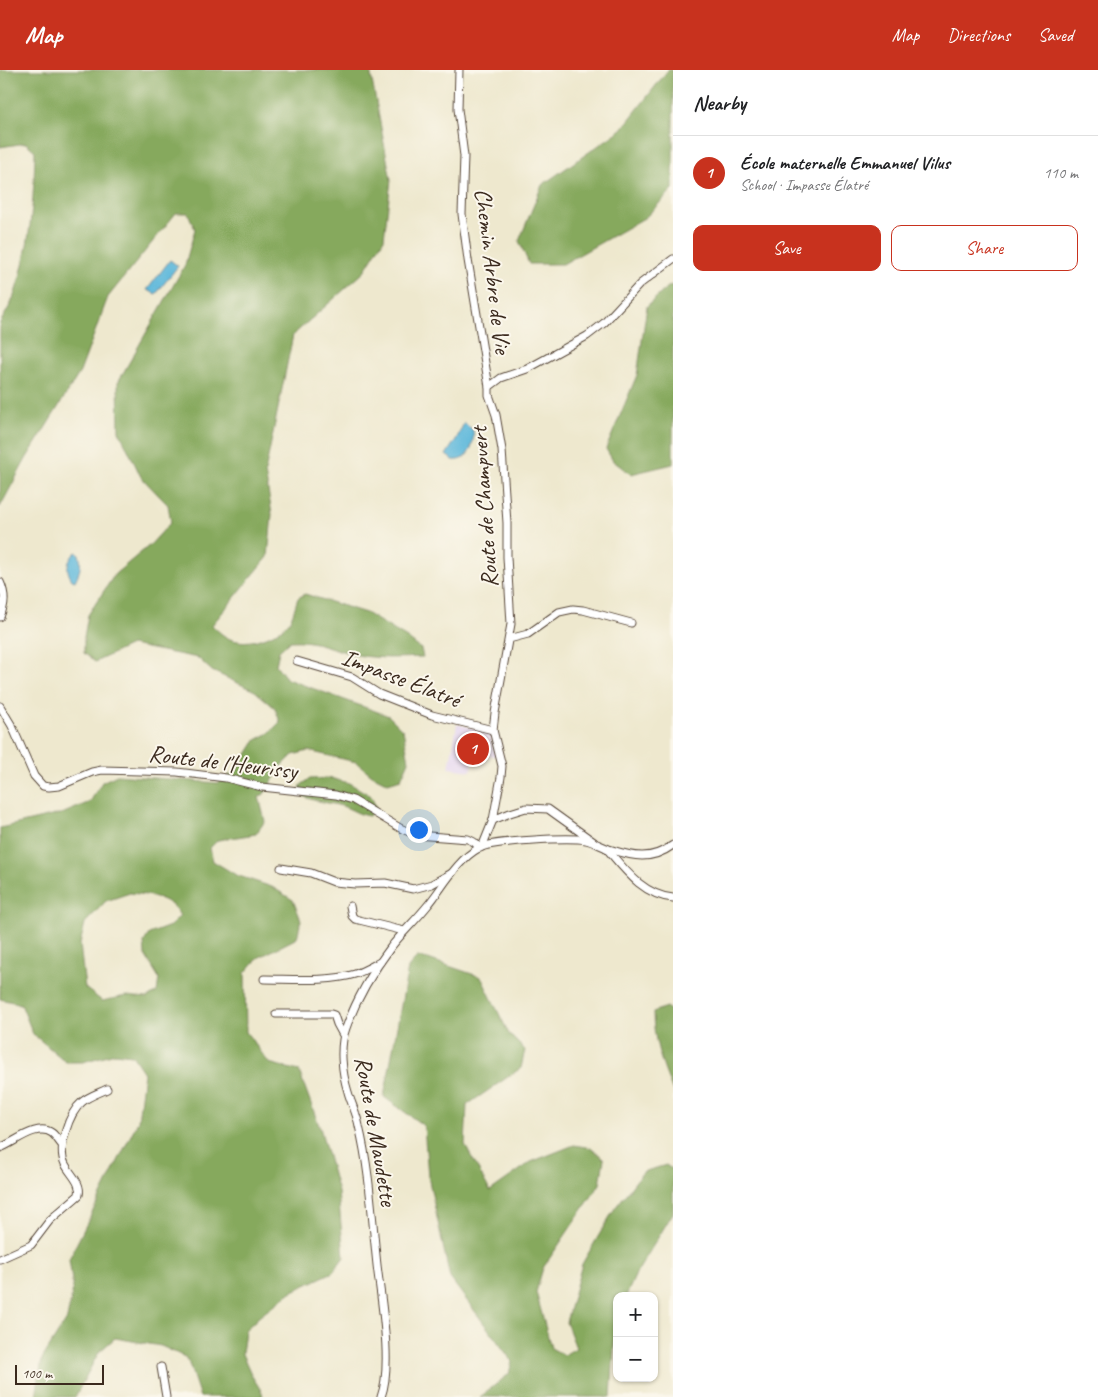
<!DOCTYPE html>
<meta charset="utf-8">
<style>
:root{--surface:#fff;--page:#f6f6f6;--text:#202124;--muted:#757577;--line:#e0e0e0;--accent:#c8321e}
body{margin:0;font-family:Caveat,sans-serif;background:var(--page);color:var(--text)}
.controls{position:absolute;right:15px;bottom:15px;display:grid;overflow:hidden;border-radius:10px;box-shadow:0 1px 4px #0004}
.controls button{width:45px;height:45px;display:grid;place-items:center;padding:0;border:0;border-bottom:1px solid var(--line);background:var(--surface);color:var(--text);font:25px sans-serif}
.scale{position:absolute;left:15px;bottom:12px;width:89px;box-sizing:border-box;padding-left:5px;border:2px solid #3b2a1e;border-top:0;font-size:14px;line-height:18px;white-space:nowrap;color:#3b2a1e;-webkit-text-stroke:4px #fbf7ec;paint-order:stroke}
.you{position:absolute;left:418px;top:759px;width:18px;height:18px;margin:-12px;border:4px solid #fff;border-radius:50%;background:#1a73e8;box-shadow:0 0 0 8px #1a73e833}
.badge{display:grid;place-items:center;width:32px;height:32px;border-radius:50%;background:var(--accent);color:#fff;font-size:16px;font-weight:700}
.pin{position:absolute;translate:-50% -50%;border:2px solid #fff;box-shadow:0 1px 5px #0006}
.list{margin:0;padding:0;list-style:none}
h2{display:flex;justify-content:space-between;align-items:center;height:65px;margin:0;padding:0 20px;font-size:21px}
h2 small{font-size:16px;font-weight:400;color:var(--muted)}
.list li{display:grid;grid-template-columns:32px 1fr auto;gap:15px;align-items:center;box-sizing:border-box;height:75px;padding:0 20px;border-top:1px solid var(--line)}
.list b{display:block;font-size:19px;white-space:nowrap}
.list p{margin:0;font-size:16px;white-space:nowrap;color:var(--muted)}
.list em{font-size:16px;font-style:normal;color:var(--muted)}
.actions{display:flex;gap:10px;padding:15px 20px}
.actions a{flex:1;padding:11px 0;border:1px solid var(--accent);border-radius:10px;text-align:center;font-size:18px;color:var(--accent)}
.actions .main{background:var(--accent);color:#fff}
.map{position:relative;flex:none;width:673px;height:1327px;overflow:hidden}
header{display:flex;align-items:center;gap:30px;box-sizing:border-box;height:70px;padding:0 25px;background:var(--accent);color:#fff}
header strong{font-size:24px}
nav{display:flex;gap:28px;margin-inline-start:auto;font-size:18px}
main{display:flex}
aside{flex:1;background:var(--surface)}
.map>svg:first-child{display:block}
</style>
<header>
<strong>Map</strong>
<nav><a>Map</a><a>Directions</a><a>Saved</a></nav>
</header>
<main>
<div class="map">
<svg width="673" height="1327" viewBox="0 0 673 1327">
<rect width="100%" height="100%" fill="#fbf7ec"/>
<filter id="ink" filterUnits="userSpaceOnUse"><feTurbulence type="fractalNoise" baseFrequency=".02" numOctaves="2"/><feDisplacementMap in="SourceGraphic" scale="10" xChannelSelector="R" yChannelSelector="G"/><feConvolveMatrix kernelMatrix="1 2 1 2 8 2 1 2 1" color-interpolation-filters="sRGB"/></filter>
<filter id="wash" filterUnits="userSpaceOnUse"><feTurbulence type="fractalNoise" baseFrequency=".0096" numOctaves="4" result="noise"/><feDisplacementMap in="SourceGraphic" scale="20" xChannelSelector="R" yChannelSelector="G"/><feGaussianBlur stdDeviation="1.12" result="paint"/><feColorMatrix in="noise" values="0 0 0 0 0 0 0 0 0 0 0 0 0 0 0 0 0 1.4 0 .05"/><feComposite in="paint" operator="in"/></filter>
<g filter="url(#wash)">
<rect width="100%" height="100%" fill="#eee8ce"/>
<path fill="#e3d3f2" d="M457 654 491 662 492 674 496 686 474 684 471 701 449 698Z"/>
<g fill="#86a95d" stroke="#606a3e" fill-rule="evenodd">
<path d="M0 0H370L391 110 384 169 363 203 293 265 265 402 272 444 268 487 212 555C219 562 227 570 238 571 254 574 281 564 290 550 294 544 295 535 298 528L305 524 366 543 407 568 421 579 423 587C401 588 379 589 357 585 333 580 316 569 290 571L279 581 276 595 287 609 389 646 403 660 409 691 401 709 388 713 372 705 356 692 308 681 293 685 282 696 264 724 259 727 265 751 256 764 218 770 210 778 213 791 236 805 272 817 293 830 301 850 297 868 258 888 245 903 246 962 269 993 299 1001 321 1061 338 1122 344 1187 333 1202 291 1222 260 1246 245 1260 242 1284 252 1306 262 1322 263 1327H200L187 1288 161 1276 115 1268 99 1282 75 1327H36L42 1289 67 1249 73 1218 69 1189 138 1051 144 1003 132 985 115 983 83 992H66L33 964 21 934 0 929V758L64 743 90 732 102 712 117 705 218 713 237 700 256 670 269 663 280 652 275 638 255 621 212 601 198 588 131 575 95 592 84 583V567L88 545 115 504 151 474 171 452 168 435 141 407 119 361 118 312 185 195 195 159 188 143H176L108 227 80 302 26 389 0 437V253C5 244 11 235 14 226 30 180 34 129 35 81L26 73 0 77ZM130 823C149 825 171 827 180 846L170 856 149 864 144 872 145 885 159 908 157 922 147 928 126 926 102 931 85 918 80 874 85 853 106 831Z"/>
<path d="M668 0H673V119L646 147 563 194H529L519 171 542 115 622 59Z"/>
<path d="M673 215V394L631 404 613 391 606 379 637 305 647 236 669 216Z"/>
<path d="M330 708 349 713 371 726 376 738 369 746C359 745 352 739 342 736 327 732 313 732 299 724L301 715 310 709Z"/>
<path d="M417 887 428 889 481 907 509 964 525 980 521 998 467 1035 465 1075 490 1121 531 1092 574 1075 592 1078 604 1089 600 1114 543 1198 536 1222 551 1278 564 1285 576 1278 566 1252 582 1194 615 1138 643 1102 666 1095 673 1100V1143L636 1204 626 1226H617L611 1327H480L509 1304 512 1291 450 1208 428 1106 424 1056 384 1027 408 898Z"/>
<path d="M666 937 673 942V1021C662 996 653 969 653 942Z"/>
</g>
<g fill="#5cb7da" stroke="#4c707c">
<path d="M170 190 178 196 156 224 147 220Z"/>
<path d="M464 353 473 360C475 373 469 392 453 390L446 385 457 368Z"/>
<path d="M76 482 79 484C82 495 80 501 75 511L72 510C65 499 67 491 76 482Z"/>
</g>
</g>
<g filter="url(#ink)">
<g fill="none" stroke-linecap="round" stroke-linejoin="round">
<defs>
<g id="minor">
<path d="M459 0 458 39 464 86 462 144 468 190 489 317"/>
<path d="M0 512C6 525 5 534 0 547"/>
<path d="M509 569 528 564 559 542 573 539 583 540 631 553"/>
<path d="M297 591 352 607 379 624 432 645 493 660"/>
<path d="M0 636 12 656 34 706 43 716 49 717 59 716 92 702 102 700 177 702 226 708 262 717 336 725 353 730 400 758 416 765 468 769 474 772 480 778"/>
<path d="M493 750 510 743 526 738 548 739 594 772"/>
<path d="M482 777 493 750 501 707 502 696 493 660 495 643 511 554 507 487V453L502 380 496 345 489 325V317L501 308 527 299 587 266 604 253 640 214 673 189"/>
<path d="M607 779C625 800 643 825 673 828"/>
<path d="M281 798 311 803 334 812 355 814 385 813 413 819 432 814 452 803"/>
<path d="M350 836 352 846 355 849 404 861"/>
<path d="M264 909C291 909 330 912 355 904 364 901 372 896 380 892"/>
<path d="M276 944H331L334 945 337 954 343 965"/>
<path d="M0 1078C14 1073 37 1052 52 1063 56 1066 59 1072 62 1075"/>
<path d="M0 1189 31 1175 50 1150 79 1125C82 1113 70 1104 65 1094 57 1078 69 1043 82 1032 89 1026 99 1023 107 1019"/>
<path d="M161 1297 166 1327"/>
<path d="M381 1327C393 1295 381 1230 377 1195 372 1149 370 1101 359 1056 357 1044 351 1033 348 1022 342 1003 339 977 346 958 356 930 373 901 391 877 402 863 416 850 428 835 443 817 457 790 479 778 492 771 569 767 586 770 594 772 601 776 609 779 634 787 651 791 673 775"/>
</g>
</defs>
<use href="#minor" stroke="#564638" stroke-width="9"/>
<use href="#minor" stroke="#fff" stroke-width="7"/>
</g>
</g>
<g text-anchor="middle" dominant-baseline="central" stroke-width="4" stroke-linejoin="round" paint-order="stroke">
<g font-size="24" fill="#3b2a1e" stroke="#fbf7ec">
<text transform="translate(493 201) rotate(83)">Chemin Arbre de Vie</text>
<text transform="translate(484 437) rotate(-94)">Route de Champvert</text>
<text transform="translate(401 608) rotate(21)">Impasse Élatré</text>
<text transform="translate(223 692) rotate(7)">Route de l'Heurissy</text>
<text transform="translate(376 1061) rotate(80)">Route de Maudette</text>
</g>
</g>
</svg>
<div class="controls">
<button>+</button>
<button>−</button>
</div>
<div class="scale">100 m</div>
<div class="you"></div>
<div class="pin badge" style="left:473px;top:679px">1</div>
</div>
<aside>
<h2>Nearby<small></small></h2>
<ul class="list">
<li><span class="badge">1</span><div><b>École maternelle Emmanuel Vilus</b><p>School · Impasse Élatré</p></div><em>110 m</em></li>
</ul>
<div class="actions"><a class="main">Save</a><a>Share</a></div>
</aside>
</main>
